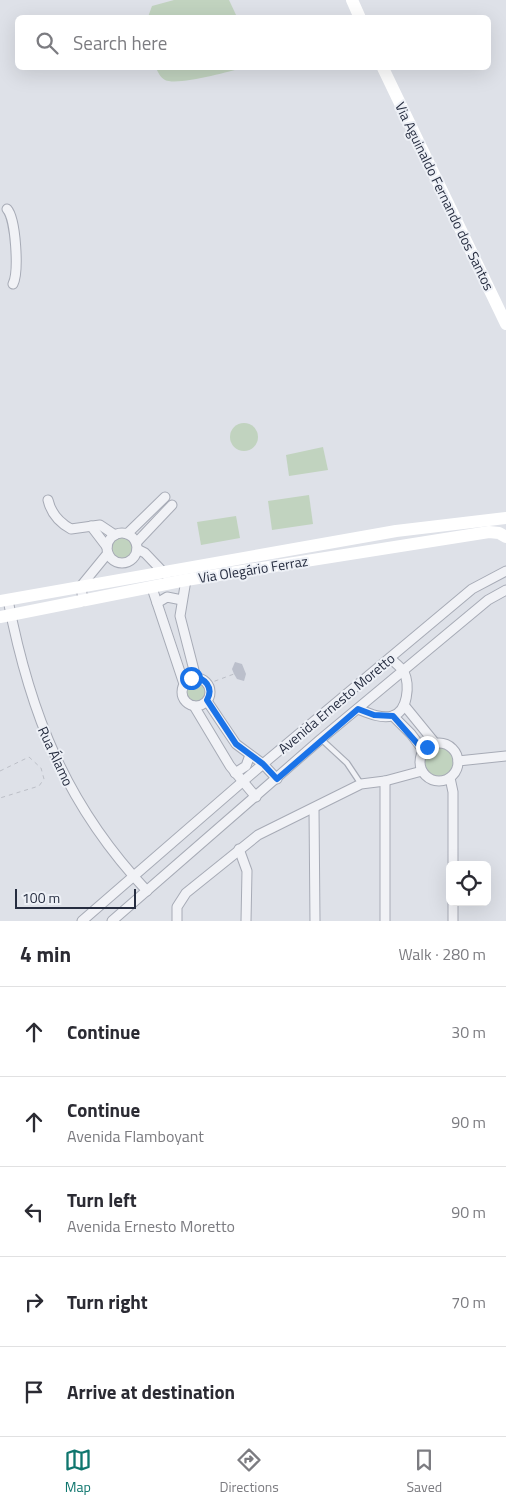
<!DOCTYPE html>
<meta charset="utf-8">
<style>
:root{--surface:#fff;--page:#f7f7f7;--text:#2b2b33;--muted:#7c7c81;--line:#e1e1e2;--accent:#0f766e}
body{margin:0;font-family:"Titillium Web",sans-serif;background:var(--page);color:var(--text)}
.controls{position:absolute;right:15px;bottom:15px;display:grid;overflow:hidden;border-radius:8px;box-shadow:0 5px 20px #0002}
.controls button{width:45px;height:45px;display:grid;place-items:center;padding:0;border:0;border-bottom:1px solid var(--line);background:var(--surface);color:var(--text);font:25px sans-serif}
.scale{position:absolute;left:15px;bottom:12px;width:121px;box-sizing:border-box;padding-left:5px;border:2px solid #262d40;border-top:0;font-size:14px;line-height:18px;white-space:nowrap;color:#262d40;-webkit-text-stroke:4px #edf0f6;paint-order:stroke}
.stop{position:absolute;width:15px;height:15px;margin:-11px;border:4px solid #1a73e8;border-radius:50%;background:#fff}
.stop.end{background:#1a73e8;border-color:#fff;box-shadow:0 1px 5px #0008}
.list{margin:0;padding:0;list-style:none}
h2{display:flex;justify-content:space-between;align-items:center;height:65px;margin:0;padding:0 20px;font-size:21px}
h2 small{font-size:16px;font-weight:400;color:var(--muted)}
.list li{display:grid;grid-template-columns:32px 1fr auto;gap:15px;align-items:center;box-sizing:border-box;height:90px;padding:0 20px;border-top:1px solid var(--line)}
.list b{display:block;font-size:19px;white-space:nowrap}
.list p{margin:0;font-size:16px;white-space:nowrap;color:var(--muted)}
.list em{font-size:16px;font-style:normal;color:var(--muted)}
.icon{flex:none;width:28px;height:28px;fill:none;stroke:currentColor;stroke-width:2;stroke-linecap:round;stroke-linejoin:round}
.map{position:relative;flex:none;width:506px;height:921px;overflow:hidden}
.search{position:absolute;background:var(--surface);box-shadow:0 5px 20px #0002;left:15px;right:15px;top:15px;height:55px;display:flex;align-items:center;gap:12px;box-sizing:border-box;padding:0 18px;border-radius:8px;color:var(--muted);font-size:19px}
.sheet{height:515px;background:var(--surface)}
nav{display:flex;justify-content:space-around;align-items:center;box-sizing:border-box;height:70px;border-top:1px solid var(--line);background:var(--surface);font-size:14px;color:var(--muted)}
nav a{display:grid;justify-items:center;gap:2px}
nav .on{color:var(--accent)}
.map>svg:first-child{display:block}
</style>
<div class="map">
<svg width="506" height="921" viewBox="0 0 506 921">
<rect width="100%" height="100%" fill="#dee1e8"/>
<g fill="#c1d3bf">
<path d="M174 0H229L237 17H148L152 6Z"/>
<path d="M156 68H242C228 72 177 86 165 80 160 77 158 72 156 68Z"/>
<circle cx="244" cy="437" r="14"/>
<path d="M323 447 328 470 289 476 286 455Z"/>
<path d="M309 495 313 524 272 530 268 501Z"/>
<path d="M236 516 240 538 201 545 197 522Z"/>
<circle cx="123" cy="548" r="11"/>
<circle cx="196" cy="692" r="10"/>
<circle cx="439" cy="762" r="15"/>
</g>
<path fill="#bbbfcb" d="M235 662 242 664 246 674 244 681 237 679 234 674 232 669Z"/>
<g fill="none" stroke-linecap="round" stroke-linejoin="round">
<defs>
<path id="lane" d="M321 739 347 763 361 784"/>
<g id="street">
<path d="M7 209C16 219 19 272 13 284"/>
<path d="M48 500C51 513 60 523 71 529L100 525 115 535"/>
<path d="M91 526 107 547"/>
<circle cx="122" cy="548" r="15"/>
<path d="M127 534 165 497"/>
<path d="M136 543 172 505"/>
<path d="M137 549 145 553 166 575"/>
<path d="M186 580 180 616 196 678"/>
<path d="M152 588 184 684"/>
<path d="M8 600C30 714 66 805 147 891"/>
<path d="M83 601 81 586 108 553"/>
<path d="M157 603 167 597 182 600"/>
<circle cx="196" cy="692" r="14"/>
<path d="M207 701 236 744 263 764 277 779"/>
<path d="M404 705 435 743"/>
<path d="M194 706 230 766 256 797"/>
<path d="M358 709C368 713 381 719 392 716 408 712 410 685 404 672 401 667 394 662 390 658"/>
<path d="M393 716 411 734 423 750"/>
<circle cx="439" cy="762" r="19"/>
<path d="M458 761 506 756"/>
<path d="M235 773 246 766 250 755"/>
<path d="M450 778 453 792V865"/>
<path d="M314 809 315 921"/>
<path d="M239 849 247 871 246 921"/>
<path d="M82 921 263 764 472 589 506 571"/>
<path d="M112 921 321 739 488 600 506 590"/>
<path d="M177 921V907L186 893 258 835 361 784 385 781 422 771"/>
<path d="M385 921V781"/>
<path d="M453 921V902"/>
</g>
</defs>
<use href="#lane" stroke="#a7abb6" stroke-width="7"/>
<use href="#street" stroke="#a7abb6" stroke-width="11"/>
<g stroke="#bcbfc7" stroke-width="1" stroke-dasharray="4 4" stroke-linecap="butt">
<path d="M207 684 234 674"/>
<path d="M0 771 29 757 41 768 44 779 39 786 0 798"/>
</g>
<use href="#lane" stroke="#f1f2f6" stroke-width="4.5"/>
<use href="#street" stroke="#f1f2f6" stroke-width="9"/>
<g stroke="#fff" stroke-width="12">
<path d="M352 0 360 18"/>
<path d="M383 68 506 324"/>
<path d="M0 601 396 531 506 518"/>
<path d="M0 617 186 580 489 532 499 533 506 537"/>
</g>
</g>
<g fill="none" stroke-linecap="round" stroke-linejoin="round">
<path stroke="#1a73e8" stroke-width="6" d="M191 678C205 676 214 688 207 700L236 744 263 764 277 779 358 709 374 715 393 716 423 750 427 747"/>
</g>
<g text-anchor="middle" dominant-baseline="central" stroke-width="4" stroke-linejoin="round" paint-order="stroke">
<g font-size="14" fill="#262d40" stroke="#edf0f6">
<text transform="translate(445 196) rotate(64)">Via Aguinaldo Fernando dos Santos</text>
<text transform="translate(253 569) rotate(-9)">Via Olegário Ferraz</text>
<text transform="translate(336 703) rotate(-40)">Avenida Ernesto Moretto</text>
<text transform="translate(56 756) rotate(65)">Rua Álamo</text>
</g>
</g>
</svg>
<div class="controls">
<button><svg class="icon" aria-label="locate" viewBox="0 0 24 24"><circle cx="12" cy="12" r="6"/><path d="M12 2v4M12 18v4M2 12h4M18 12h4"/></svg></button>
</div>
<div class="scale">100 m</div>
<div class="stop" style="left:191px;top:678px"></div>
<div class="stop end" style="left:427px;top:747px"></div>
<div class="search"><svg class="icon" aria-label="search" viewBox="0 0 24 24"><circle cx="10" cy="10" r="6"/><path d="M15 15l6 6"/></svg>Search here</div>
</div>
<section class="sheet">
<h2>4 min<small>Walk · 280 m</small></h2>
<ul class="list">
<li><svg class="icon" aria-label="ahead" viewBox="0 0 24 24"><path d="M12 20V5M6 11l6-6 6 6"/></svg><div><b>Continue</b></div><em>30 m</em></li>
<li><svg class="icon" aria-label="ahead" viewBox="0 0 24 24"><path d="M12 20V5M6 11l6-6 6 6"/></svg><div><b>Continue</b><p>Avenida Flamboyant</p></div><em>90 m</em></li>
<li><svg class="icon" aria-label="left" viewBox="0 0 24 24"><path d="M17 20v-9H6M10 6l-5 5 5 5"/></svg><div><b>Turn left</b><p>Avenida Ernesto Moretto</p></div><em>90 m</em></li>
<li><svg class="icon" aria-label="right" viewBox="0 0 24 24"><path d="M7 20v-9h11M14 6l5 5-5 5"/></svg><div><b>Turn right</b></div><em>70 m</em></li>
<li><svg class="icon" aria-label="arrive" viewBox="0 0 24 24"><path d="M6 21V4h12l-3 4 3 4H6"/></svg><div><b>Arrive at destination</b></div></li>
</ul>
</section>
<nav>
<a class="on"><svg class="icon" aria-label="map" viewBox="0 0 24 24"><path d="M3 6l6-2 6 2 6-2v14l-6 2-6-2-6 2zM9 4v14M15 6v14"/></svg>Map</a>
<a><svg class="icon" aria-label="directions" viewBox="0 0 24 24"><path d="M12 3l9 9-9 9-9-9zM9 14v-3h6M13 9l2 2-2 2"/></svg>Directions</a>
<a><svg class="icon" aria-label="saved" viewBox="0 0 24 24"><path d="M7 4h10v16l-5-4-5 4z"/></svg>Saved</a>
</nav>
